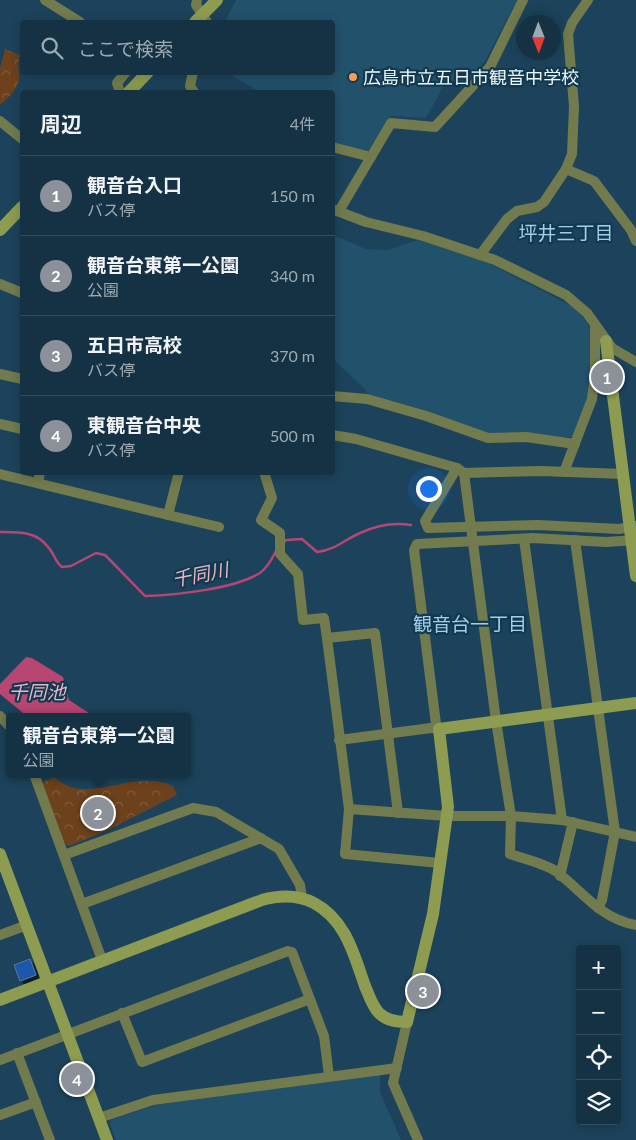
<!DOCTYPE html>
<html lang="ja">
<meta charset="utf-8">
<style>
:root{--surface:#153244;--page:#1e3a4b;--text:#f1f3f6;--muted:#9daab2;--line:#344d5d;--accent:#8c9099}
body{margin:0;font-family:Lato,"Noto Sans JP",sans-serif;background:var(--page);color:var(--text)}
.controls{position:absolute;right:15px;bottom:15px;display:grid;overflow:hidden;border-radius:5px;box-shadow:0 2px 12px #0003}
.controls button{width:45px;height:45px;display:grid;place-items:center;padding:0;border:0;border-bottom:1px solid var(--line);background:var(--surface);color:var(--text);font:25px sans-serif}
.compass{position:absolute;left:516px;top:15px;width:45px;height:45px;border-radius:50%;background:var(--surface);box-shadow:0 2px 12px #0003;rotate:179deg}
.you{position:absolute;left:428px;top:488px;width:18px;height:18px;margin:-12px;border:4px solid #fff;border-radius:50%;background:#1a73e8;box-shadow:0 0 0 8px #1a73e833}
.badge{display:grid;place-items:center;width:32px;height:32px;border-radius:50%;background:var(--accent);color:#fff;font-size:16px;font-weight:700}
.pin{position:absolute;translate:-50% -50%;border:2px solid #fff;box-shadow:0 1px 5px #0006}
.popup{position:absolute;left:6px;top:713px;width:185px;height:65px;box-sizing:border-box;display:grid;place-content:center;border-radius:5px;background:var(--surface);filter:drop-shadow(0 1px 4px #0005);font-size:16px;white-space:nowrap;color:var(--muted)}
.popup b{font-size:19px;color:var(--text)}
.popup::after{content:'';position:absolute;left:50%;top:100%;margin-left:-10px;border:10px solid transparent;border-top-color:var(--surface)}
.list{margin:0;padding:0;list-style:none}
h2{display:flex;justify-content:space-between;align-items:center;height:65px;margin:0;padding:0 20px;font-size:21px}
h2 small{font-size:16px;font-weight:400;color:var(--muted)}
.list li{display:grid;grid-template-columns:32px 1fr auto;gap:15px;align-items:center;box-sizing:border-box;height:80px;padding:0 20px;border-top:1px solid var(--line)}
.list b{display:block;font-size:19px;white-space:nowrap}
.list p{margin:0;font-size:16px;white-space:nowrap;color:var(--muted)}
.list em{font-size:16px;font-style:normal;color:var(--muted)}
.icon{flex:none;width:28px;height:28px;fill:none;stroke:currentColor;stroke-width:2;stroke-linecap:round;stroke-linejoin:round}
.map{position:relative;flex:none;width:636px;height:1140px;overflow:hidden}
.search{position:absolute;background:var(--surface);box-shadow:0 2px 12px #0003;left:20px;top:20px;width:315px;height:55px;display:flex;align-items:center;gap:12px;box-sizing:border-box;padding:0 18px;border-radius:5px;color:var(--muted);font-size:19px}
.panel{position:absolute;background:var(--surface);box-shadow:0 2px 12px #0003;left:20px;top:90px;width:315px;height:385px;border-radius:5px}
.map>svg:first-child{display:block}
</style>
<div class="map">
<svg width="636" height="1140" viewBox="0 0 636 1140">
<defs>
<pattern id="park-crowns" width="20" height="18" patternUnits="userSpaceOnUse" patternTransform="scale(1.25)"><rect width="20" height="18" fill="#6c411b"/><path d="M2 6a3 3 0 1 1 6 0M12 15a3 3 0 1 1 6 0" fill="none" stroke="#815d3d"/></pattern>
<filter id="shadow"><feDropShadow dx="4" dy="4" stdDeviation="1" flood-color="#0009"/></filter>
</defs>
<rect width="100%" height="100%" fill="#1c435b"/>
<g fill="#22516c">
<path d="M236 0H517L485 61 467 81 444 85 426 118 391 116 367 152 333 143 332 92H260L228 73 332 72V22H225Z"/>
<path d="M333 235 366 249 388 250 418 240 488 263 574 307 587 322 591 332 592 387 573 437 491 435 369 396 364 388 333 359Z"/>
<path d="M380 1074V1092L401 1140H116L110 1124 111 1120 156 1105Z"/>
</g>
<g fill="url(#park-crowns)">
<path d="M5 49 20 55C17 63 19 67 19 75 20 88 9 97 0 105V68Z"/>
<path d="M54 777C88 808 131 767 173 786L177 795 108 830 69 846 64 844 42 783Z"/>
</g>
<path fill="#b74673" d="M26 657 32 658 63 677 69 700 95 717H28L0 694V684Z"/>
<g fill="none" stroke-linecap="round" stroke-linejoin="round">
<g stroke="#b74673" stroke-width="2.5">
<path d="M0 532C18 532 36 531 48 547 54 553 55 562 62 567L71 566 96 553 105 555 111 561 145 596C176 595 234 589 260 573 267 568 272 559 276 551"/>
<path d="M283 543 286 540 302 539 317 552C335 550 344 540 360 533 377 525 393 522 411 525"/>
</g>
</g>
<path fill="#1a56ad" stroke="#607799" filter="url(#shadow)" d="M30 959 36 975 20 981 14 965Z"/>
<g fill="none" stroke-linecap="round" stroke-linejoin="round">
<g stroke="#717b4d" stroke-width="10">
<path d="M45 0 80 22"/>
<path d="M197 0 196 5 207 22"/>
<path d="M193 72 190 86 194 92"/>
<path d="M120 92 117 83 126 72"/>
<path d="M0 121 22 139"/>
<path d="M332 147 371 157"/>
<path d="M566 169 594 181 631 230 636 241"/>
<path d="M332 209 366 222 423 236 495 260 566 295 587 313 612 348 636 362"/>
<path d="M339 211 391 123 435 127 490 67 523 0"/>
<path d="M480 255 507 219 517 211 537 207 544 202 566 169 572 154 574 106 568 34 572 23 588 0"/>
<path d="M0 284 22 293"/>
<path d="M0 374 22 379"/>
<path d="M332 396 367 399 426 416 488 438 526 437 575 444"/>
<path d="M0 424 22 429"/>
<path d="M332 435 356 439 457 468 464 473 541 471 623 474"/>
<path d="M457 468 425 521 428 528 538 525 619 529 636 526"/>
<path d="M179 472 168 515 219 527"/>
<path d="M264 472 272 498 261 520 280 533V554L298 574 303 620 324 618 327 638"/>
<path d="M564 472 592 399 595 374V325"/>
<path d="M464 473 496 721 511 816 510 854C524 859 544 863 557 872 584 893 601 919 636 925"/>
<path d="M0 474 168 515"/>
<path d="M38 483 40 472"/>
<path d="M524 539 562 820"/>
<path d="M575 540 615 832 602 900 598 908"/>
<path d="M0 716 9 726"/>
<path d="M339 740 431 728 439 729 436 724 414 550 417 544 532 538 606 542 636 540"/>
<path d="M34 774 102 960"/>
<path d="M349 809 447 816H511L562 820 636 837"/>
<path d="M398 813 375 633 327 638 349 809 345 854 440 863"/>
<path d="M64 855 193 808 216 812 279 849 300 885 302 898"/>
<path d="M560 876 573 822"/>
<path d="M82 904 261 838"/>
<path d="M0 935 27 925"/>
<path d="M122 1013 142 1062 310 999"/>
<path d="M407 1022 393 1083 418 1140"/>
<path d="M17 1053 50 1140"/>
<path d="M0 1060 288 951 292 952 324 1036 329 1076"/>
<path d="M0 1115 36 1102"/>
<path d="M99 1118 153 1100 397 1068"/>
</g>
<g stroke="#8d9c50" stroke-width="12">
<path d="M195 22 217 0"/>
<path d="M129 92 148 72"/>
<path d="M0 230 22 207"/>
<path d="M606 341 636 576"/>
<path d="M0 854 107 1140"/>
<path d="M0 1000 262 900C280 895 298 895 314 903 346 920 354 955 365 986 369 995 372 1006 379 1013 387 1021 397 1022 407 1022L433 914 448 807 439 729 636 703"/>
</g>
</g>
<circle fill="#fb9e50" stroke="#113950" stroke-width="2" cx="353" cy="77" r="5"/>
<g text-anchor="middle" dominant-baseline="central" stroke-width="4.5" stroke-linejoin="round" paint-order="stroke">
<g font-size="18" fill="#eef6fc" stroke="#113950" text-anchor="start">
<text x="363" y="77">広島市立五日市観音中学校</text>
</g>
<g font-size="19" fill="#a3cdea" stroke="#113950">
<text x="566" y="232">坪井三丁目</text>
<text x="470" y="623">観音台一丁目</text>
</g>
<g font-size="19" font-style="italic" fill="#eeb2c5" stroke="#113950">
<text transform="translate(200 574) rotate(-11)">千同川</text>
<text x="37" y="691">千同池</text>
</g>
</g>
</svg>
<div class="controls">
<button>+</button>
<button>−</button>
<button><svg class="icon" aria-label="locate" viewBox="0 0 24 24"><circle cx="12" cy="12" r="6"/><path d="M12 2v4M12 18v4M2 12h4M18 12h4"/></svg></button>
<button><svg class="icon" aria-label="layers" viewBox="0 0 24 24"><path d="M12 4l9 5-9 5-9-5zM3 14l9 5 9-5"/></svg></button>
</div>
<svg class="compass" viewBox="-18 -18 36 36"><path d="M0-13l5 13h-10z" fill="#e53935"/><path d="M0 13l5-13h-10z" fill="#9daab2"/></svg>
<div class="you"></div>
<div class="pin badge" style="left:607px;top:377px">1</div>
<div class="pin badge" style="left:98px;top:813px">2</div>
<div class="popup"><b>観音台東第一公園</b>公園</div>
<div class="pin badge" style="left:423px;top:991px">3</div>
<div class="pin badge" style="left:77px;top:1079px">4</div>
<div class="search"><svg class="icon" aria-label="search" viewBox="0 0 24 24"><circle cx="10" cy="10" r="6"/><path d="M15 15l6 6"/></svg>ここで検索</div>
<section class="panel">
<h2>周辺<small>4件</small></h2>
<ul class="list">
<li><span class="badge">1</span><div><b>観音台入口</b><p>バス停</p></div><em>150 m</em></li>
<li><span class="badge">2</span><div><b>観音台東第一公園</b><p>公園</p></div><em>340 m</em></li>
<li><span class="badge">3</span><div><b>五日市高校</b><p>バス停</p></div><em>370 m</em></li>
<li><span class="badge">4</span><div><b>東観音台中央</b><p>バス停</p></div><em>500 m</em></li>
</ul>
</section>
</div>
